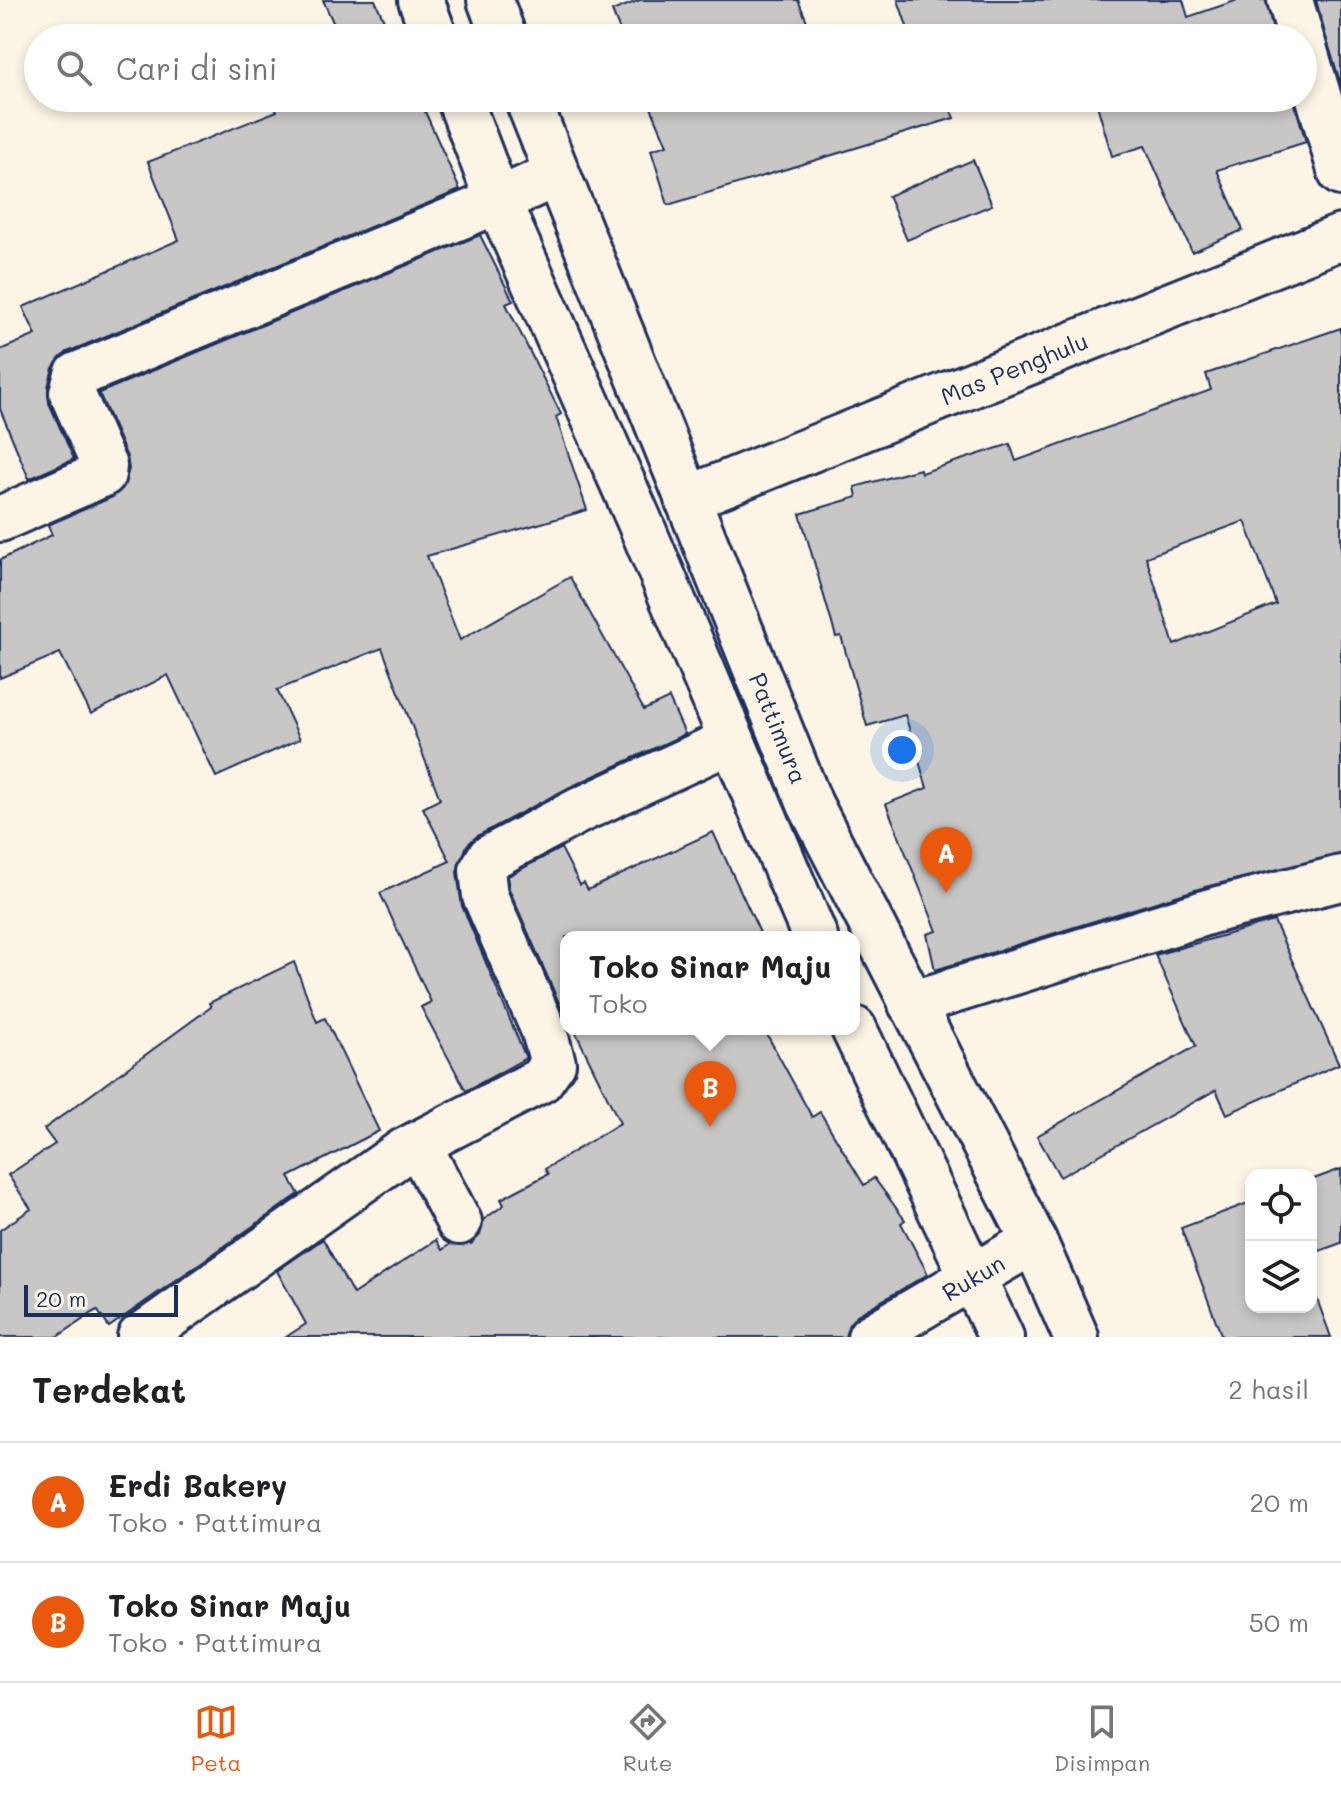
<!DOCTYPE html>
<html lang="id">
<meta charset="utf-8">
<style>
:root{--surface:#fff;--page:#f2f2f2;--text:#202124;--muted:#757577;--line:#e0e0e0;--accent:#ea580c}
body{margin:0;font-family:Mali,sans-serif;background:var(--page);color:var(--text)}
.controls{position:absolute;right:24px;bottom:24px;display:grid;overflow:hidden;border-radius:16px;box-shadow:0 4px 12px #0003}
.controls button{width:72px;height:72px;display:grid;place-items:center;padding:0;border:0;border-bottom:2px solid var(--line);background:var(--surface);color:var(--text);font:40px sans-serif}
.scale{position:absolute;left:24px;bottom:20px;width:154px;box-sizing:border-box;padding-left:8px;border:4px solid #1b2f5e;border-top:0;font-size:22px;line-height:28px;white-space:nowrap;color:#1b2f5e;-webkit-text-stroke:6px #fcf5e5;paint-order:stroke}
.you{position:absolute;left:902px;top:750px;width:28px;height:28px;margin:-20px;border:6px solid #fff;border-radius:50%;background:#1a73e8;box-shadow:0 0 0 12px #1a73e833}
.badge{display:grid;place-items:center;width:52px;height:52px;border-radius:50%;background:var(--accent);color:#fff;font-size:26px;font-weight:700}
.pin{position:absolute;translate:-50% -66px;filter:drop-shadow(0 2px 4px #0008)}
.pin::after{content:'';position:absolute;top:42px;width:28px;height:24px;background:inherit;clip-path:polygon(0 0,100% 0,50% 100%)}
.popup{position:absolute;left:560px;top:931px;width:300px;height:104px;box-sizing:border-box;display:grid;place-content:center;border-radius:16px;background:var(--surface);filter:drop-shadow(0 2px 6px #0005);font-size:26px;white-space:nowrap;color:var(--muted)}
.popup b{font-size:30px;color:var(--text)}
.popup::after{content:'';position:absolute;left:50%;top:100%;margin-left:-16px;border:16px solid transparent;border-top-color:var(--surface)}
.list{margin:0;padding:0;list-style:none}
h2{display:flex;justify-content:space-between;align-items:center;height:104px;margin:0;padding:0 32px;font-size:34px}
h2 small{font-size:26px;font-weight:400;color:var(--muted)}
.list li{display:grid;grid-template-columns:52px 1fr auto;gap:24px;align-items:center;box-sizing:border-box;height:120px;padding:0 32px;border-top:2px solid var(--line)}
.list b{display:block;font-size:30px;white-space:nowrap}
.list p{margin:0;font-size:26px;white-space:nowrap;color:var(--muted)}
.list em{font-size:26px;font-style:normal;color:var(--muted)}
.icon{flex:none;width:44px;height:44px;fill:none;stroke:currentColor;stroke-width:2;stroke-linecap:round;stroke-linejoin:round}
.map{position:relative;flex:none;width:1341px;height:1337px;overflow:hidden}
.search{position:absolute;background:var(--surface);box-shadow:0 4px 12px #0003;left:24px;right:24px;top:24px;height:88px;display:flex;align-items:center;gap:20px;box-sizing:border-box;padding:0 28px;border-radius:44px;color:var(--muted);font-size:30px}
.sheet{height:344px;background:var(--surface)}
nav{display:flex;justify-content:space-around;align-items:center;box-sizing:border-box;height:112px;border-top:2px solid var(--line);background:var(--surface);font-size:22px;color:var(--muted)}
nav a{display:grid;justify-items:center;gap:4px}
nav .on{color:var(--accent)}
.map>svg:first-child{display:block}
</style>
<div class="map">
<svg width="1341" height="1337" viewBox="0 0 1341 1337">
<rect width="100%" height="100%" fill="#fcf5e5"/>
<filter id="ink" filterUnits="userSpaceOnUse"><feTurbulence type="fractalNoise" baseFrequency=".0125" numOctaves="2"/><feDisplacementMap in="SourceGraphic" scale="16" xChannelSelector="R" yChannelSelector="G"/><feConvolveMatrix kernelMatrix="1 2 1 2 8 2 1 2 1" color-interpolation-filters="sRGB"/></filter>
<g filter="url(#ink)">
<g fill="#c8c7c6" stroke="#1b2f5e" stroke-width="2" fill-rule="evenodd">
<path d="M323 0H375L392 38H340Z"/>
<path d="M640 0H798L814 38H623L612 11Z"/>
<path d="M898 0H1183L1188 17 1238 0H1266L1275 38H911Z"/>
<path d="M1316 0H1341V85L1325 34Z"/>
<path d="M271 98H419L460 190 67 352 53 368 48 387 49 403 74 459 29 479 0 409V350L36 335 23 307 179 240 148 162 277 111Z"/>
<path d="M647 98H946L954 118 668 205 651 150 667 145Z"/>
<path d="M1095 98H1293L1306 142 1217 170 1243 230 1192 252 1145 146 1112 156Z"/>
<path d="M973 160 992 205 907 240 888 196Z"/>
<path d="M480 235 513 301 506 304 561 414 556 417 587 510 427 556 460 640 570 577 644 710 669 698 685 734 568 788 477 836 467 845 457 872 462 906 526 1058 466 1091 421 1007 431 1002 380 893 450 861 423 808 440 799 382 648 277 690 300 739 216 777 168 675 91 714 60 653 0 678V560L52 535 48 525 113 497 123 488 129 469 127 457 99 393Z"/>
<path d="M1341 328V854L1205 887 935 970 927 934 937 931 886 804 927 788 905 715 867 726 841 636 836 637 800 514 857 497 855 487 920 469 921 473 1010 444 1016 461 1211 390 1206 374ZM1245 521 1276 604 1174 645 1146 557Z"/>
<path d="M713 832 762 937H566V1019L509 889 508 876 561 848 580 885 584 883 588 890Z"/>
<path d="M1274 921 1339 1064 1227 1114 1216 1090 1060 1177 1037 1136 1196 1046 1155 955Z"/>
<path d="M294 962 317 1022 325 1018 379 1131 289 1177 299 1194 109 1327 97 1310 57 1337H0V1230L31 1209 8 1175 55 1144 44 1129 211 1007 209 1003Z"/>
<path d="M574 1029H764L812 1117 820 1112 864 1185 874 1178 905 1220 901 1223 928 1274 857 1315 849 1324 845 1337H286L306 1324 277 1271 323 1239 353 1294 436 1240 442 1250 450 1244H471L480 1235 483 1220 504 1205 501 1199 548 1174 545 1169 620 1123Z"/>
<path d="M1341 1169V1243L1311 1254V1180Z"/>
<path d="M1251 1202V1307H1311V1283L1331 1337H1222L1181 1228Z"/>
</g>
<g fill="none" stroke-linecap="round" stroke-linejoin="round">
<defs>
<g id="minor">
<path d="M1290 0 1301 38"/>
<path d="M1303 44 1341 173"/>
<path d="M687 499 1341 237"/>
<path d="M0 519 103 474 104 466 72 393 77 375 498 201 556 174"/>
<path d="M911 1004 1211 911 1341 878"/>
<path d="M418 1144 459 1222"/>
<path d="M140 1337 404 1151 541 1080 553 1063 544 1031 485 896 482 870 489 858 580 810 732 740"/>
<path d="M870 1337 1034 1241"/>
</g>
<g id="major">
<path d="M421 0 435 38"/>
<path d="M490 0 504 38"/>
<path d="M459 98 498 201 639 520 815 937"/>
<path d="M527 98 810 804 1034 1241 1076 1337"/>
<path d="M854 1029 1001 1337"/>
</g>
</defs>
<use href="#minor" stroke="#1b2f5e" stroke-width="50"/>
<use href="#major" stroke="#1b2f5e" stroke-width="50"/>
<use href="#minor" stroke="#fcf5e5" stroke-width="44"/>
<use href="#major" stroke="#fcf5e5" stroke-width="44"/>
</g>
</g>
<g text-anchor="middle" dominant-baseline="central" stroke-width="6" stroke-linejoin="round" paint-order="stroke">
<g font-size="24" fill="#1b2f5e" stroke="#fcf5e5">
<text transform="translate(1014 368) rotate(-22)">Mas Penghulu</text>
<text transform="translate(779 728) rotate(68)">Pattimura</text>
<text transform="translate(973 1277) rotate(-30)">Rukun</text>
</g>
</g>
</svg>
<div class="controls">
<button><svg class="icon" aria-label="locate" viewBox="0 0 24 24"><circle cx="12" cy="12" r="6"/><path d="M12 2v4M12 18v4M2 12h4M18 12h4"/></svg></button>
<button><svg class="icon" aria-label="layers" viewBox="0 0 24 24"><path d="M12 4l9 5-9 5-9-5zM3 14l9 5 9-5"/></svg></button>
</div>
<div class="scale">20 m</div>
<div class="you"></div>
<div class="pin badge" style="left:946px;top:893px">A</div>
<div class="pin badge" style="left:710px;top:1127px">B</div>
<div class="popup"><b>Toko Sinar Maju</b>Toko</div>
<div class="search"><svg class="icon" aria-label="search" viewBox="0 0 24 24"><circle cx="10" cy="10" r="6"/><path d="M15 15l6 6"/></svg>Cari di sini</div>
</div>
<section class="sheet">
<h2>Terdekat<small>2 hasil</small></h2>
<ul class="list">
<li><span class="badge">A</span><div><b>Erdi Bakery</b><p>Toko · Pattimura</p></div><em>20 m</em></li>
<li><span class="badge">B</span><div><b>Toko Sinar Maju</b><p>Toko · Pattimura</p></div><em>50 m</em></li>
</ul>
</section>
<nav>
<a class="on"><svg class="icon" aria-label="map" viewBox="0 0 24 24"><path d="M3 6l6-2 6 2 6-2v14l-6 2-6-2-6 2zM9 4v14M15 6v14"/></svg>Peta</a>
<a><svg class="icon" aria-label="directions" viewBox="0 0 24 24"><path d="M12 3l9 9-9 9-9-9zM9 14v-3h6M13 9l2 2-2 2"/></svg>Rute</a>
<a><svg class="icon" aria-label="saved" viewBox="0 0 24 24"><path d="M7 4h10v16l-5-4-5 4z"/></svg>Disimpan</a>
</nav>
